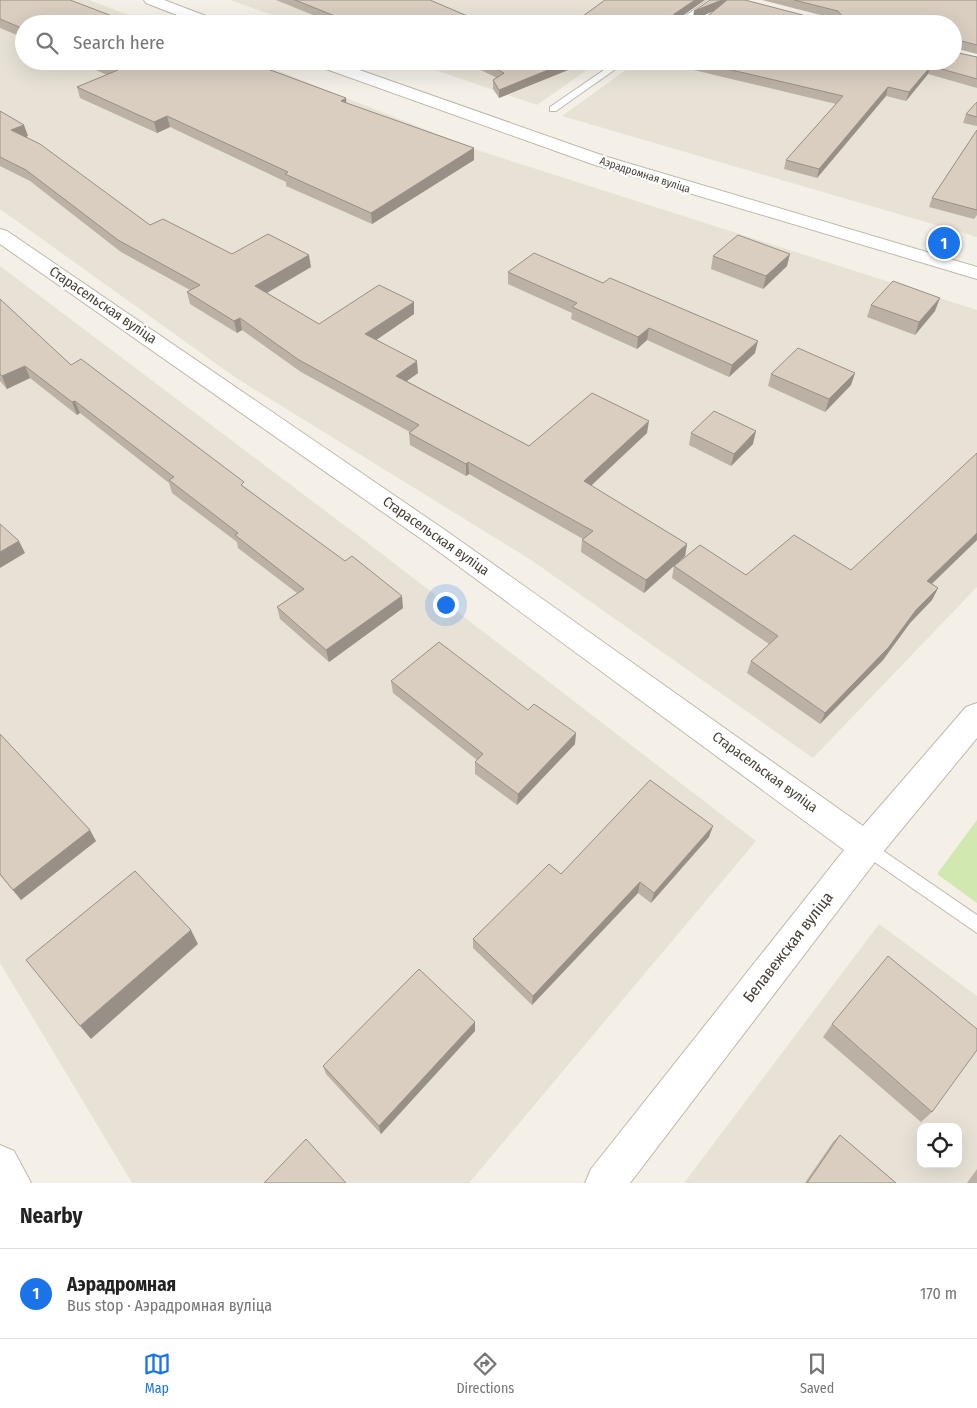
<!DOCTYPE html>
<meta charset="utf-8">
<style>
:root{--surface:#fff;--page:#f2f2f2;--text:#222;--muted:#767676;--line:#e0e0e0;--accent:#1a73e8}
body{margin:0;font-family:"Fira Sans Condensed",sans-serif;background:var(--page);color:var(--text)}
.controls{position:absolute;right:15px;bottom:15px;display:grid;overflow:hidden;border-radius:10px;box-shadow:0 5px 20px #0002}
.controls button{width:45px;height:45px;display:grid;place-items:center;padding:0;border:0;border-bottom:1px solid var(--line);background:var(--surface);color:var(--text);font:25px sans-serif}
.you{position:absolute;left:445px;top:604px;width:18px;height:18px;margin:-12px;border:4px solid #fff;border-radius:50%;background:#1a73e8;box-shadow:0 0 0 8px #1a73e833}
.badge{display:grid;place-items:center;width:32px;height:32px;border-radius:50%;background:var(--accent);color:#fff;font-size:16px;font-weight:700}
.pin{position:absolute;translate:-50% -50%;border:2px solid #fff;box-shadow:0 1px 5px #0006}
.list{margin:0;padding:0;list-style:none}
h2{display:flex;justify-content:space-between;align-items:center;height:65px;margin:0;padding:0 20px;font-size:21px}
h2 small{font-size:16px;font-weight:400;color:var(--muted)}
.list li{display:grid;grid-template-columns:32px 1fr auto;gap:15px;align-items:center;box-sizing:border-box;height:90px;padding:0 20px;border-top:1px solid var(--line)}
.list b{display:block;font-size:19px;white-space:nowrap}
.list p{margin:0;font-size:16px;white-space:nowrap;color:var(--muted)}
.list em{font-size:16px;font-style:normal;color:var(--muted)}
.icon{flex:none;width:28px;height:28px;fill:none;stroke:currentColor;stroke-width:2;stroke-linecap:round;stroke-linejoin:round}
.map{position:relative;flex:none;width:977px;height:1183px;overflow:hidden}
.search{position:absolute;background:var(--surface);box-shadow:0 5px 20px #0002;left:15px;right:15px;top:15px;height:55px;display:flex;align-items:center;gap:12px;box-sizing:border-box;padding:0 18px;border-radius:28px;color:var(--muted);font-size:19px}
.sheet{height:155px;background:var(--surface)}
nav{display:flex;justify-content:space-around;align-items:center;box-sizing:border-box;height:70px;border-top:1px solid var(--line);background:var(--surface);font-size:14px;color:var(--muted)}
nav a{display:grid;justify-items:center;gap:2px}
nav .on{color:var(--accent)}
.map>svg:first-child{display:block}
</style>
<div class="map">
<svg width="977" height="1183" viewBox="0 0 977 1183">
<rect width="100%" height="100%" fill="#f4f0e8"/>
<g fill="#e8e2d6" fill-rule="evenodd">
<path d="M0 0H89L152 24H24V61H254L477 150 977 310V587L813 758 531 560 236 378 0 209Z"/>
<path d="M230 0H689L655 24H298Z"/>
<path d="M409 61H600L537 105Z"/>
<path d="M638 61H951L977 68V237L562 116Z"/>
<path d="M0 266 360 537 756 841 469 1183H132L0 963Z"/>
<path d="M879 924 977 996V1183H684ZM921 1127H958V1164H921Z"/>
</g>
<path fill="#d1e8b1" d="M977 820V903L937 874Z"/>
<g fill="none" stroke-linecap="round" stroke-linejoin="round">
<defs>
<g id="service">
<path d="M708 0H717L683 24H674Z"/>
<path d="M617 61H627L556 111H550V107Z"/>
<path d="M866 839 977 915V933L860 852 858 847 860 842Z"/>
</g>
<g id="minor">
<path d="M144 0H164L219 21 221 24H200L146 3Z"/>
<path d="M310 61H334L604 156 977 267V279L592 164 312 64Z"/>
<path d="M0 229 7 231 445 530 863 826 966 707 977 703V738L878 858 630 1183H585L591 1169 844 850 427 543 0 244Z"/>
<path d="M0 1145 14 1151 31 1183H0Z"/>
</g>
</defs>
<use href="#service" stroke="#c0b8ab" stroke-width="2"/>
<use href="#minor" stroke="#c0b8ab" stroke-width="2"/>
<use href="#service" fill="#fff" fill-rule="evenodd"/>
<use href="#minor" fill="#fff" fill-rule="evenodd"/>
</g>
<g fill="#bbb1a5">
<path d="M0 0 24 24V38L0 28Z"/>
<path d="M276 0H430L486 24H335Z"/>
<path d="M710 0 814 18 828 17 762 0H977V54L954 48V52L977 57V88L928 74 906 101 886 96 817 178 784 169 786 160 836 104 660 62V61H953L698 24 713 11 693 20 694 11Z"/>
<path d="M76 61H246L347 103 474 148V160L372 224 286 186V182L170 127 157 133 80 98 77 87 107 75Z"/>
<path d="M452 61H574L573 68 499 98 493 89V80L497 78 477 68Z"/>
<path d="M977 102V126L963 123 966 114Z"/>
<path d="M0 111 28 136 26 137 150 225 232 254 311 267 267 293 319 324 414 314 376 340 418 373 407 381 529 446 647 433 591 486 687 544 685 556 644 593 581 552 582 540 583 539 469 474 466 476 410 445 409 433 410 432 301 372 242 330 237 333 190 304 187 292 190 290 121 252 30 181 0 166Z"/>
<path d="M977 130V215L974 219 929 207 932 198Z"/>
<path d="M713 256 787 266 763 289 711 269Z"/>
<path d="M508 272 755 353 729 377 647 340 637 349 571 319 572 313 508 284Z"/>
<path d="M0 299 71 365 246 488 403 608 329 662 280 619 277 607 297 593 238 548 237 542 172 493 169 483 80 413 77 415 30 378 7 389 0 381Z"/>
<path d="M871 305 935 311 915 335 867 317Z"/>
<path d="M855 373 851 385 825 412 768 386 771 374Z"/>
<path d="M691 433 753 444 731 466 689 445Z"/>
<path d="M977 540 932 584 938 588 932 600 910 623 883 660 820 724 747 673 751 661 769 644 672 578 674 566 746 575 851 570Z"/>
<path d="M391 681 575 744 517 805 475 774V762L477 760 393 693Z"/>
<path d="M0 734 96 841 21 900 0 875Z"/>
<path d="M709 837 651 903 638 893 532 1005 473 948V939L561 874Z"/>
<path d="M832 1024 932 1112 921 1122 823 1037Z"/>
<path d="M475 1031 381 1134 326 1074 323 1066Z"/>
<path d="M840 1135 896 1183H805L833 1142Z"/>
<path d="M977 1169V1183H967Z"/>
</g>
<g fill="#989086">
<path d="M695 0H705L678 19 677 24H663L674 14Z"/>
<path d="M722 0H731L730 4 693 20 694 11Z"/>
<path d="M570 61H574L573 68 499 98V90Z"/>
<path d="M931 66 928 74 906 101 909 92Z"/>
<path d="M888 87 886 96 817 178 819 169Z"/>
<path d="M346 98 347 110 341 101Z"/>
<path d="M167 116 170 127 157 133 154 122Z"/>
<path d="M24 125 28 136 15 142 11 130Z"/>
<path d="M474 148V160L372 224 371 213Z"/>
<path d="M790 254 787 266 763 289 766 276Z"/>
<path d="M309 255 311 267 258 298 255 286Z"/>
<path d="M940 298 935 311 915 335 919 322Z"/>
<path d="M414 302V314L366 347 365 334Z"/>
<path d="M240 318 242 330 237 333 234 321Z"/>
<path d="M649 328 647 340 637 349 638 337Z"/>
<path d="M758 341 755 353 729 377 732 365Z"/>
<path d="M417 361 418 373 397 388 396 376Z"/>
<path d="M25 366 30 378 7 389 2 376Z"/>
<path d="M855 373 851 385 825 412 829 399Z"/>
<path d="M75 401 80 413 77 415 72 402Z"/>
<path d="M649 421 647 433 583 493 584 481Z"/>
<path d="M756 431 753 444 731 466 734 454Z"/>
<path d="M468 462 469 474 466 476V464Z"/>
<path d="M977 533V540L922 593 927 581Z"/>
<path d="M19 541 25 553 0 568V552Z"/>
<path d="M687 544 685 556 644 593 646 580Z"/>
<path d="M938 588 932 600 910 623 883 660 820 724 825 713 916 610Z"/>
<path d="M402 596 403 608 329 662 326 650Z"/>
<path d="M576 733 575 744 517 805 518 794Z"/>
<path d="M713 826 709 837 651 903 654 893Z"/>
<path d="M90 830 96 841 21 900 13 890Z"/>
<path d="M640 882 638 893 532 1005 533 996Z"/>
<path d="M191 930 198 944 91 1039 80 1026Z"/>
<path d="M475 1022V1031L381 1134 379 1126Z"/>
</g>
<g fill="#d9cec0" stroke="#989086">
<path d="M0 0H70L133 24H24V29L0 19Z"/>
<path d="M295 0H430L486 24H355Z"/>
<path d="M605 0H695L674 14V17L678 18 663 24H572Z"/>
<path d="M710 0H722L694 11Z"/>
<path d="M727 0H745L814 18 842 16 838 11 794 0H977V45L954 39V52L977 57V79L931 66 909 92 888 87 819 169 786 160 843 96 693 61H953V24H698Z"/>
<path d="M98 61H246L346 98 341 101 474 148 371 213 285 174 288 172 167 116 154 122 77 87 118 70Z"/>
<path d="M480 61H570L499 90 493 80 504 73Z"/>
<path d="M977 102V117L966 114Z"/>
<path d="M0 111 24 125 11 130 40 144 150 225 163 219 232 254 268 234 309 255 255 286 319 324 379 285 414 302 365 334 417 361 396 376 529 446 592 393 649 421 584 481 687 544 646 580 582 540 593 531 468 462 466 464 409 433 419 425 299 360 240 318 234 321 187 292 200 285 118 240 26 170 0 157Z"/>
<path d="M977 130V210L932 198Z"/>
<path d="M738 235 790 254 766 276 713 256Z"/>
<path d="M534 253 603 283 610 278 758 341 732 365 649 328 638 337 572 307 577 303 508 272Z"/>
<path d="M893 281 940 298 919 322 871 305Z"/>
<path d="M0 299 71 365 81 359 244 482 241 485 345 561 352 556 402 596 326 650 277 607 304 589 235 535 238 533 169 480 174 477 75 401 72 402 25 366 2 376 0 374Z"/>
<path d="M798 348 855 373 829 399 771 374Z"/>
<path d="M714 411 756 431 734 454 691 433Z"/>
<path d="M977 453V533L927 581 938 588 916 610 888 648 825 713 751 661 778 636 674 566 700 545 746 575 794 535 851 570Z"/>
<path d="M0 524 19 541 0 552Z"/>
<path d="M439 642 528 710 534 704 576 733 518 794 475 762 483 754 391 681Z"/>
<path d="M0 734 90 830 13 890 0 874Z"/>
<path d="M650 780 713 826 654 893 640 882 533 996 473 939 549 864 561 874Z"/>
<path d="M135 871 191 930 80 1026 26 960Z"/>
<path d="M888 956 977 1029V1050L932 1112 832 1024Z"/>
<path d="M419 969 475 1022 379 1126 323 1066Z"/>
<path d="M840 1135 896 1183H807Z"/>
<path d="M306 1139 346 1183H264Z"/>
</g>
<g text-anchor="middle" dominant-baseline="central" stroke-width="4.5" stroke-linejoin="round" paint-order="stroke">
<g font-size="11" fill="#484037" stroke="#fff">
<text transform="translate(645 175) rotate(18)">Аэрадромная вуліца</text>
</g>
<g font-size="14" fill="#484037" stroke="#fff">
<text transform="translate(103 305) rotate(34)">Старасельская вуліца</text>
<text transform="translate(436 536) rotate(35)">Старасельская вуліца</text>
<text transform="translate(765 772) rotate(36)">Старасельская вуліца</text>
</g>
<g font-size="16" fill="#484037" stroke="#fff">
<text transform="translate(788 947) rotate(-52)">Белавежская вуліца</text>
</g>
</g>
</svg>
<div class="controls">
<button><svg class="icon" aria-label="locate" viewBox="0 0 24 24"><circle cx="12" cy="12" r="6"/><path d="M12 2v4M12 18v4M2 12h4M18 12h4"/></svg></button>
</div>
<div class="you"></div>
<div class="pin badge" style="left:944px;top:243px">1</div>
<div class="search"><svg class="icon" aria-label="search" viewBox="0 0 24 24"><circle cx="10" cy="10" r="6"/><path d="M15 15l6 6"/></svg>Search here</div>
</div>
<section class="sheet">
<h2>Nearby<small></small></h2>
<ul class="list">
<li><span class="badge">1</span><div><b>Аэрадромная</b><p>Bus stop · Аэрадромная вуліца</p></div><em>170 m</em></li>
</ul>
</section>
<nav>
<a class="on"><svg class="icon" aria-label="map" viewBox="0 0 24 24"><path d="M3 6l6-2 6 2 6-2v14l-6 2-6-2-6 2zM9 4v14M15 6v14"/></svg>Map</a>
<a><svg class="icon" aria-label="directions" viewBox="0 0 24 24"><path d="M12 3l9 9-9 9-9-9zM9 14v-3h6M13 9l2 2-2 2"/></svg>Directions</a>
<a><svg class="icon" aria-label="saved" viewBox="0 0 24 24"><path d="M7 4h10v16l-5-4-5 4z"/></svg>Saved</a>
</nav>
